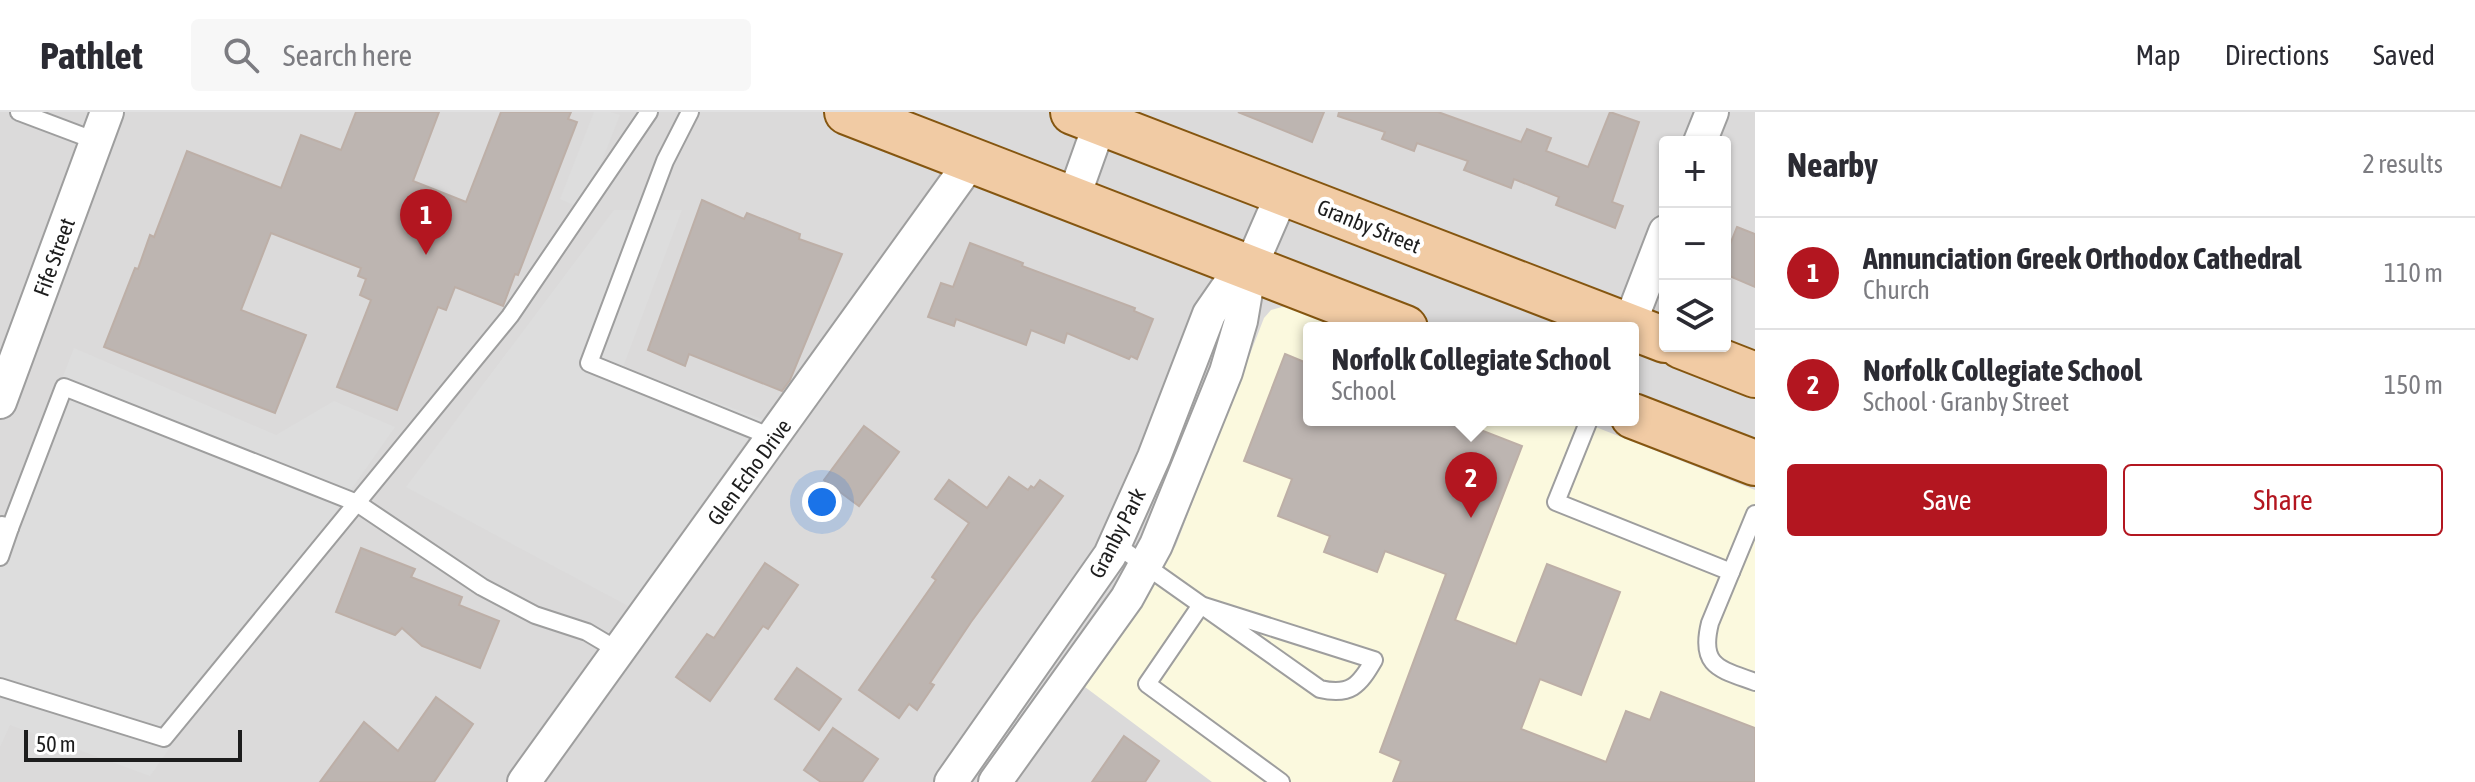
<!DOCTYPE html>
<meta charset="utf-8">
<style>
:root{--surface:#fff;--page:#f7f7f7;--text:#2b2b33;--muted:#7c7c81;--line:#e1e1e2;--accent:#b31620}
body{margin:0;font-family:"Asap Condensed",sans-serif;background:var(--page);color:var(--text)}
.controls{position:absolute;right:24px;top:24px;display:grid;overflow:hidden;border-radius:8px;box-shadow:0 2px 6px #0004}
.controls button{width:72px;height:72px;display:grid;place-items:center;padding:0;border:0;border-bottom:2px solid var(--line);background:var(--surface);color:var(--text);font:40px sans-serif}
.scale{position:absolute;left:24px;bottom:20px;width:218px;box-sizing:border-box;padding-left:8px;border:4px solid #1d1d1d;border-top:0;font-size:22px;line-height:28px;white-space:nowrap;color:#1d1d1d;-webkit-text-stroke:6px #fff;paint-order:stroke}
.you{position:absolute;left:822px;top:390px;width:28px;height:28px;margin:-20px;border:6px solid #fff;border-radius:50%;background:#1a73e8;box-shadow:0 0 0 12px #1a73e833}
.badge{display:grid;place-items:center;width:52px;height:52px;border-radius:50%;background:var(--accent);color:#fff;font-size:26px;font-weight:700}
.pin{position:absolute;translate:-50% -66px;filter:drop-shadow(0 2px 4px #0008)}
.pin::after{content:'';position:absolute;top:42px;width:28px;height:24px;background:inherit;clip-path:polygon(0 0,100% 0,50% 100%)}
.popup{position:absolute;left:1303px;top:210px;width:336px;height:104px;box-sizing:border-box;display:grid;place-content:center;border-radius:8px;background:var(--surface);filter:drop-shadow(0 2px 6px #0005);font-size:26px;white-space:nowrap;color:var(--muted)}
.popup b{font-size:30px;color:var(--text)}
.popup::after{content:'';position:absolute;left:50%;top:100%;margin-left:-16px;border:16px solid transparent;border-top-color:var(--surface)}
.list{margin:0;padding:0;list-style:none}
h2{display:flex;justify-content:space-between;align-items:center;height:104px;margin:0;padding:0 32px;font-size:34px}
h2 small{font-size:26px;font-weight:400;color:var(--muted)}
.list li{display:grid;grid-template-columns:52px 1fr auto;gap:24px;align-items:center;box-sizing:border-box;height:112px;padding:0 32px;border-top:2px solid var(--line)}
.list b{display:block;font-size:30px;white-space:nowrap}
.list p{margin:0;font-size:26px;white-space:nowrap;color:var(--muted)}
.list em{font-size:26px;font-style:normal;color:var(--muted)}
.actions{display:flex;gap:16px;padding:24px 32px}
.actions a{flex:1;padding:18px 0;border:2px solid var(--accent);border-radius:8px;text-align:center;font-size:28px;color:var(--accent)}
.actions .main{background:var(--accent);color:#fff}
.icon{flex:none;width:44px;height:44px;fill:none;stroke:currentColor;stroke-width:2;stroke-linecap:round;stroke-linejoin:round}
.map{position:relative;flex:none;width:1755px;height:670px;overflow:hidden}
header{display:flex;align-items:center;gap:48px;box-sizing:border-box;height:112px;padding:0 40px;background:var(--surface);border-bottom:2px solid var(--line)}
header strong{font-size:38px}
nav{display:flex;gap:44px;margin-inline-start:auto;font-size:28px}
.search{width:560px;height:72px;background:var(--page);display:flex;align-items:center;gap:20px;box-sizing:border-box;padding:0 28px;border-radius:8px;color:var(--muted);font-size:30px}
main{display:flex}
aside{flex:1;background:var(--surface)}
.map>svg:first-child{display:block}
</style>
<header>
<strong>Pathlet</strong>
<div class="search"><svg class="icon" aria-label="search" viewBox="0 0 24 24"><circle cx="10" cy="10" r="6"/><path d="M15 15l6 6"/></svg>Search here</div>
<nav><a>Map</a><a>Directions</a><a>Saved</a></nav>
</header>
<main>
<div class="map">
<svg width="1755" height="670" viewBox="0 0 1755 670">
<rect width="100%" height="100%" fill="#ede9e3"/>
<path fill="#dbdada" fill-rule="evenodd" d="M0 0H1755V670H0ZM1665 30H1725V234H1665ZM1309 216H1633V308H1309Z"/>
<path fill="#fbf9de" d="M1282 195 1293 196 1344 216H1309V308H1578L1755 378V670H1212L1085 575 1134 506 1176 433 1264 206 1271 198Z"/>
<g fill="#ddd">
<path d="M594 0H610L620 3 583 97 560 87Z"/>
<path d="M614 98H682L623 255 762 307 630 495 406 375Z"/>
<path d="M74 236 276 323 334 289 395 315 150 664 10 613 0 635V427Z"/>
</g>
<g fill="#bdb5b1" stroke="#bdafa7" stroke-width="2">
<path d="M356 0H439L413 69 466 90 501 0H571L568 7 577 10 518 163 515 162 503 194 455 175 446 198 438 195 397 298 337 275 371 188 360 183 366 167 358 164 361 156 271 121 241 198 306 223 275 301 104 235 135 156 138 157 150 123 154 125 187 39 281 76 301 23 341 38Z"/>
<path d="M1238 0H1324L1312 30Z"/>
<path d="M1339 0H1438L1521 30 1527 17 1551 26 1546 39 1588 55 1610 0 1639 10 1612 90 1623 94 1615 116 1556 93 1559 85 1514 67 1511 76 1464 58 1468 49 1417 31 1414 39 1382 27 1385 20 1338 4Z"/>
<path d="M702 88 744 107 747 101 800 122 799 127 842 142 790 268 782 279 689 242 685 254 648 238Z"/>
<path d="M1737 115 1755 122V175L1725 162V145Z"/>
<path d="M970 131 1023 151 1022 154 1135 196 1134 199 1153 207 1137 247 1131 244 1129 247 1067 221 1064 231 1031 218 1026 233 956 207 954 214 928 205 941 171 953 175Z"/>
<path d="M1285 242 1309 252V308H1455L1522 334 1455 508 1516 532 1547 452 1620 480 1581 583 1540 567 1521 617 1606 650 1626 599 1650 608 1661 580 1755 616V670H1393L1401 649 1380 640 1446 462 1385 439 1377 460 1324 440 1330 424 1278 404 1292 367 1244 349Z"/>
<path d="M864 314 899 340 859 394 824 368Z"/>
<path d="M1009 365 1028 378 1031 374 1034 376 1040 368 1063 384 971 510 930 571 934 573 917 598 909 592 899 606 859 578 936 468 932 465 969 411 935 387 949 368 987 396Z"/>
<path d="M361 436 415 457 411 465 462 485 459 493 499 509 480 556 422 534 402 516 395 523 336 500Z"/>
<path d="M765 451 798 473 768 517 763 514 710 589 676 565 707 522 714 526Z"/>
<path d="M797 556 841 587 819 618 775 587Z"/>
<path d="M436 585 473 612 434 670H320L364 610 398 639Z"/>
<path d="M833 616 878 647 862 670H821L804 658Z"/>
<path d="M1124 624 1159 649 1145 670H1092Z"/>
</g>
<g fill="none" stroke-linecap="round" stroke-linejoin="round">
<defs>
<g id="service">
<path d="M19 0 96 29"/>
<path d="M690 0 665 49 589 251 774 326"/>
<path d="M1589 308 1556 390 1731 460"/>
<path d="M1755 402 1710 511C1699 555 1720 557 1755 570"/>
<path d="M10 416 64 275 357 391 482 475 535 503 587 520 619 539"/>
<path d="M1115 432 1320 577C1350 584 1359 574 1374 548L1201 493"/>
<path d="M0 445 10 416 2 413"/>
<path d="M1201 493 1147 572 1281 670"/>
<path d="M0 575 164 626 510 204 649 0"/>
</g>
<g id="minor">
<path d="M1700 30 1712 0"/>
<path d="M1073 87 1104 0"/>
<path d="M1628 216 1665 120"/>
<path d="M0 290 107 0"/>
<path d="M524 670 972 48"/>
<path d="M951 670 1110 443 1154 345 1209 202 1227 176 1250 156"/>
<path d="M995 670 1127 486 1156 433 1226 260 1241 209 1250 156 1283 80"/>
</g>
<g id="primary">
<path d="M847 0 1405 216"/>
<path d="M1073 0 1665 228"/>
<path d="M1681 234 1755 263"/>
<path d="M1633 304 1755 351"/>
</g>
</defs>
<use href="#service" stroke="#9e9e9e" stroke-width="20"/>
<use href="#minor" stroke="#9e9e9e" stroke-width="36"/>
<use href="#primary" stroke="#855610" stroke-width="48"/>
<use href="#service" stroke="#fff" stroke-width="16"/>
<use href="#minor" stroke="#fff" stroke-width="32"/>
<use href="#primary" stroke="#f1cba4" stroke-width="44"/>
</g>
<g text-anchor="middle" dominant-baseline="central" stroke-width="8" stroke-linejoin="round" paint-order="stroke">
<g font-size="22" fill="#1d1d1d" stroke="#fff">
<text transform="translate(1369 114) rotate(22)">Granby Street</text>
<text transform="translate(54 145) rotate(-70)">Fife Street</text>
<text transform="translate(749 360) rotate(-54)">Glen Echo Drive</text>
<text transform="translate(1117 421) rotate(-63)">Granby Park</text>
</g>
</g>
</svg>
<div class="controls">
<button>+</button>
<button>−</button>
<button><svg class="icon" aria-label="layers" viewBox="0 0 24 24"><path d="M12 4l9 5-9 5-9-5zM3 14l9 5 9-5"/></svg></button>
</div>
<div class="scale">50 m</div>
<div class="you"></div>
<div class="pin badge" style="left:426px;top:143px">1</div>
<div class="pin badge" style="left:1471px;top:406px">2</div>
<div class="popup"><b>Norfolk Collegiate School</b>School</div>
</div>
<aside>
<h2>Nearby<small>2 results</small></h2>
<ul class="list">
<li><span class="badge">1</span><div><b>Annunciation Greek Orthodox Cathedral</b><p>Church</p></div><em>110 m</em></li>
<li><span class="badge">2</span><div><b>Norfolk Collegiate School</b><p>School · Granby Street</p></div><em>150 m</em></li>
</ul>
<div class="actions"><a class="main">Save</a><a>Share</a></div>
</aside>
</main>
